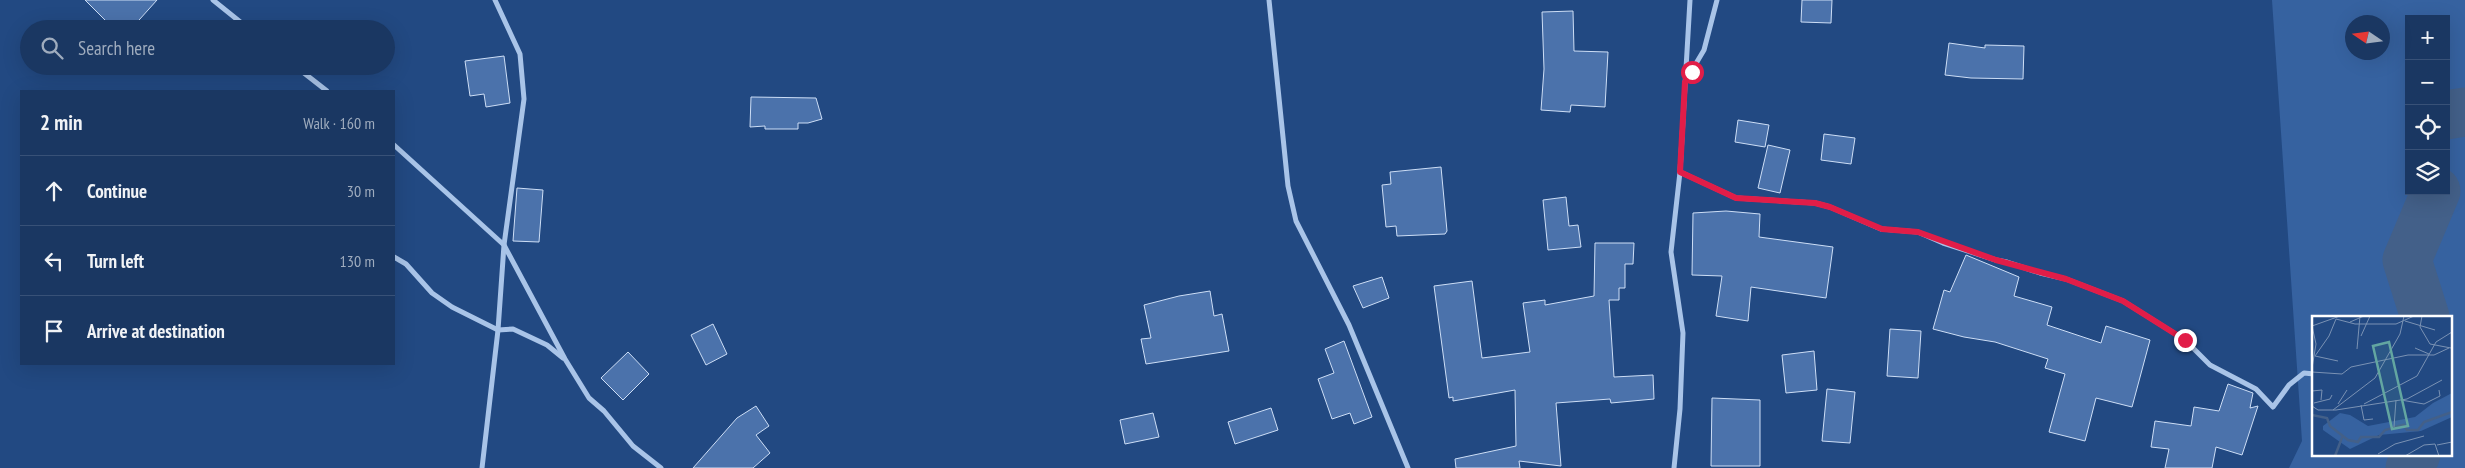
<!DOCTYPE html>
<meta charset="utf-8">
<style>
:root{--surface:#1a3762;--page:#27426b;--text:#f1f3f6;--muted:#9facbe;--line:#385177}
body{margin:0;font-family:"PT Sans Narrow",sans-serif;background:var(--page);color:var(--text)}
.controls{position:absolute;right:15px;top:15px;display:grid;overflow:hidden;border-radius:0px;box-shadow:0 5px 20px #0002}
.controls button{width:45px;height:45px;display:grid;place-items:center;padding:0;border:0;border-bottom:1px solid var(--line);background:var(--surface);color:var(--text);font:25px sans-serif}
.compass{position:absolute;left:2345px;top:15px;width:45px;height:45px;border-radius:50%;background:var(--surface);box-shadow:0 5px 20px #0002;rotate:283deg}
.stop{position:absolute;width:15px;height:15px;margin:-11px;border:4px solid #e11d48;border-radius:50%;background:#fff}
.stop.end{background:#e11d48;border-color:#fff;box-shadow:0 1px 5px #0008}
.list{margin:0;padding:0;list-style:none}
h2{display:flex;justify-content:space-between;align-items:center;height:65px;margin:0;padding:0 20px;font-size:21px}
h2 small{font-size:16px;font-weight:400;color:var(--muted)}
.list li{display:grid;grid-template-columns:32px 1fr auto;gap:15px;align-items:center;box-sizing:border-box;height:70px;padding:0 20px;border-top:1px solid var(--line)}
.list b{display:block;font-size:19px;white-space:nowrap}
.list em{font-size:16px;font-style:normal;color:var(--muted)}
.icon{flex:none;width:28px;height:28px;fill:none;stroke:currentColor;stroke-width:2;stroke-linecap:round;stroke-linejoin:round}
.map{position:relative;flex:none;width:2465px;height:468px;overflow:hidden}
.search{position:absolute;background:var(--surface);box-shadow:0 5px 20px #0002;left:20px;top:20px;width:375px;height:55px;display:flex;align-items:center;gap:12px;box-sizing:border-box;padding:0 18px;border-radius:28px;color:var(--muted);font-size:19px}
.panel{position:absolute;background:var(--surface);box-shadow:0 5px 20px #0002;left:20px;top:90px;width:375px;height:275px;border-radius:0px}
.map>svg:first-child{display:block}
</style>
<div class="map">
<svg width="2465" height="468" viewBox="0 0 2465 468">
<rect width="100%" height="100%" fill="#224982"/>
<path fill="#3662a0" fill-rule="evenodd" d="M2272 0H2465V468H2289L2302 441ZM2409 19H2446V191H2409ZM2352 22H2382V52H2352ZM2314 317H2451V454H2314Z"/>
<g fill="none" stroke-linecap="round" stroke-linejoin="round">
<g stroke="#436089" stroke-width="49">
<path d="M2446 115 2465 112"/>
<path d="M2425 317 2407 260 2436 191"/>
<path d="M2410 468 2416 454"/>
</g>
</g>
<g fill="#4b72ab" stroke="#cddef6">
<path d="M85 0H157L131 29H114Z"/>
<path d="M1802 0H1832L1831 23 1801 22Z"/>
<path d="M1573 11 1574 51 1608 52 1605 107 1571 105 1570 112 1541 110 1544 69 1542 12Z"/>
<path d="M1949 43 1985 48V45L2024 46 2023 79 1971 78 1945 75Z"/>
<path d="M504 56 510 103 486 107 484 94 470 96 465 61Z"/>
<path d="M751 97 816 98 822 119 808 123H798V129H765V126L750 127Z"/>
<path d="M1738 120 1769 125 1765 147 1735 142Z"/>
<path d="M1824 134 1855 138 1851 164 1821 160Z"/>
<path d="M1768 145 1790 150 1780 193 1758 188Z"/>
<path d="M1441 167 1447 231 1445 234 1397 236 1396 226 1386 227 1382 185 1391 184 1390 172Z"/>
<path d="M517 188 543 190 539 242 513 241Z"/>
<path d="M1566 197 1569 226 1578 225 1581 247 1548 250 1543 200Z"/>
<path d="M1726 211 1760 214 1759 237 1833 247 1826 298 1751 287 1748 321 1716 316 1722 276 1692 275 1693 213Z"/>
<path d="M1595 243H1634L1633 264H1625V288H1619V300H1609L1614 377 1653 375 1654 399 1611 403 1610 399 1556 403 1561 466 1519 461 1520 468H1456L1455 459 1516 446 1515 390 1453 401V397L1449 398 1434 286 1472 281 1482 358 1530 352 1523 303 1545 300V305L1594 296Z"/>
<path d="M1966 255 2019 277 2014 296 2052 307 2047 325 2101 343 2106 326 2150 340 2132 407 2096 398 2085 441 2049 432 2065 374 2045 368 2048 359 1995 342 1964 337 1933 329 1944 290 1950 292Z"/>
<path d="M1382 277 1389 298 1363 308 1353 286Z"/>
<path d="M1210 291 1214 316 1222 314 1229 351 1146 364 1141 339 1151 338 1144 305 1179 296Z"/>
<path d="M713 324 727 354 706 365 691 335Z"/>
<path d="M1890 329 1921 331 1918 378 1887 376Z"/>
<path d="M1344 341 1372 417 1354 424 1350 413 1332 419 1318 379 1334 373 1325 349Z"/>
<path d="M1814 351 1817 390 1786 393 1782 355Z"/>
<path d="M628 352 649 374 623 400 601 378Z"/>
<path d="M2228 384 2253 393 2250 408 2258 406 2242 455 2216 447 2212 468H2165L2169 449 2151 447 2155 421 2191 426 2194 407 2219 411Z"/>
<path d="M1827 389 1855 392 1850 443 1822 441Z"/>
<path d="M1712 398 1760 400V466H1711Z"/>
<path d="M756 406 769 426 756 435 770 453 753 468H693L737 418Z"/>
<path d="M1271 408 1278 430 1235 444 1228 422Z"/>
<path d="M1153 413 1159 437 1125 444 1120 420Z"/>
</g>
<g fill="none" stroke-linecap="round" stroke-linejoin="round">
<g stroke="#a9c4e8" stroke-width="5">
<path d="M213 0 249 29"/>
<path d="M1269 0 1288 186 1296 221 1349 325 1408 468"/>
<path d="M295 66 327 91"/>
<path d="M1685 82 1704 50 1717 0"/>
<path d="M394 145 504 245 565 359 589 398 604 411 633 446 661 468"/>
<path d="M1680 172 1736 198 1815 203 1830 207 1881 229 1918 232 1943 243 1996 260 2007 262 2040 273 2066 279 2123 301 2185 340 2210 365 2256 389 2273 407 2289 385 2304 373 2314 374"/>
<path d="M394 257 406 264 432 293 452 307 498 330 513 329 547 345 563 358"/>
<path d="M482 468 498 330 504 245 524 99 520 54 495 0"/>
<path d="M1674 468 1680 409 1683 333 1671 252 1680 172 1690 0"/>
</g>
</g>
<g fill="none" stroke-linecap="round" stroke-linejoin="round">
<path stroke="#e11d48" stroke-width="6" d="M1692 72 1685 82 1680 172 1736 198 1815 203 1830 207 1882 229 1918 232 1996 260 2066 279 2123 301 2185 340"/>
</g>
<g transform="translate(2312 316)">
<rect width="140" height="140" fill="#224982"/>
<path d="M140 77V101L109 115 67 119 38 133 11 114V110L28 97 38 99 56 110 103 101 121 87Z" fill="#3662a0"/>
<path fill="none" stroke="#436089" stroke-width="2.5" d="M0 99 15 102 18 110 36 124 46 126 49 121H67L73 114 87 110 92 109 95 114H106L112 106 140 96M23 140 31 119"/>
<path fill="none" stroke="#7a92b4" stroke-width="1" d="M110 0 108 11 118 28 139 32M93 5 123 14M38 6 52 0M0 10 4 28 0 52M0 10 28 0M49 20 58 0M103 32 117 38M45 33 48 0M26 45 3 40 17 20 24 3 43 8H84L102 0M0 56 30 58 39 51 96 39H122L137 32M0 75 10 74 9 84M89 84 112 88 128 80 127 74M2 87 18 83 20 79M26 88 35 74M52 88 105 60 124 26 140 16M49 89 52 104 61 103M0 90 6 94H24L95 83 130 64M21 94 63 62 88 18 92 0M82 111 84 84M125 129 140 126M66 138 83 128 112 120M93 140 112 129 123 128 127 140"/>
<path fill="#63a6a1" fill-opacity="0.15" stroke="#63a6a1" stroke-width="2.5" d="M77 26 96 110 80 113 61 30Z"/>
<rect width="140" height="140" fill="none" stroke="#fff" stroke-width="2.5"/>
</g>
</svg>
<div class="controls">
<button>+</button>
<button>−</button>
<button><svg class="icon" aria-label="locate" viewBox="0 0 24 24"><circle cx="12" cy="12" r="6"/><path d="M12 2v4M12 18v4M2 12h4M18 12h4"/></svg></button>
<button><svg class="icon" aria-label="layers" viewBox="0 0 24 24"><path d="M12 4l9 5-9 5-9-5zM3 14l9 5 9-5"/></svg></button>
</div>
<svg class="compass" viewBox="-18 -18 36 36"><path d="M0-13l5 13h-10z" fill="#e53935"/><path d="M0 13l5-13h-10z" fill="#9facbe"/></svg>
<div class="stop" style="left:1692px;top:72px"></div>
<div class="stop end" style="left:2185px;top:340px"></div>
<div class="search"><svg class="icon" aria-label="search" viewBox="0 0 24 24"><circle cx="10" cy="10" r="6"/><path d="M15 15l6 6"/></svg>Search here</div>
<section class="panel">
<h2>2 min<small>Walk · 160 m</small></h2>
<ul class="list">
<li><svg class="icon" aria-label="ahead" viewBox="0 0 24 24"><path d="M12 20V5M6 11l6-6 6 6"/></svg><div><b>Continue</b></div><em>30 m</em></li>
<li><svg class="icon" aria-label="left" viewBox="0 0 24 24"><path d="M17 20v-9H6M10 6l-5 5 5 5"/></svg><div><b>Turn left</b></div><em>130 m</em></li>
<li><svg class="icon" aria-label="arrive" viewBox="0 0 24 24"><path d="M6 21V4h12l-3 4 3 4H6"/></svg><div><b>Arrive at destination</b></div></li>
</ul>
</section>
</div>
